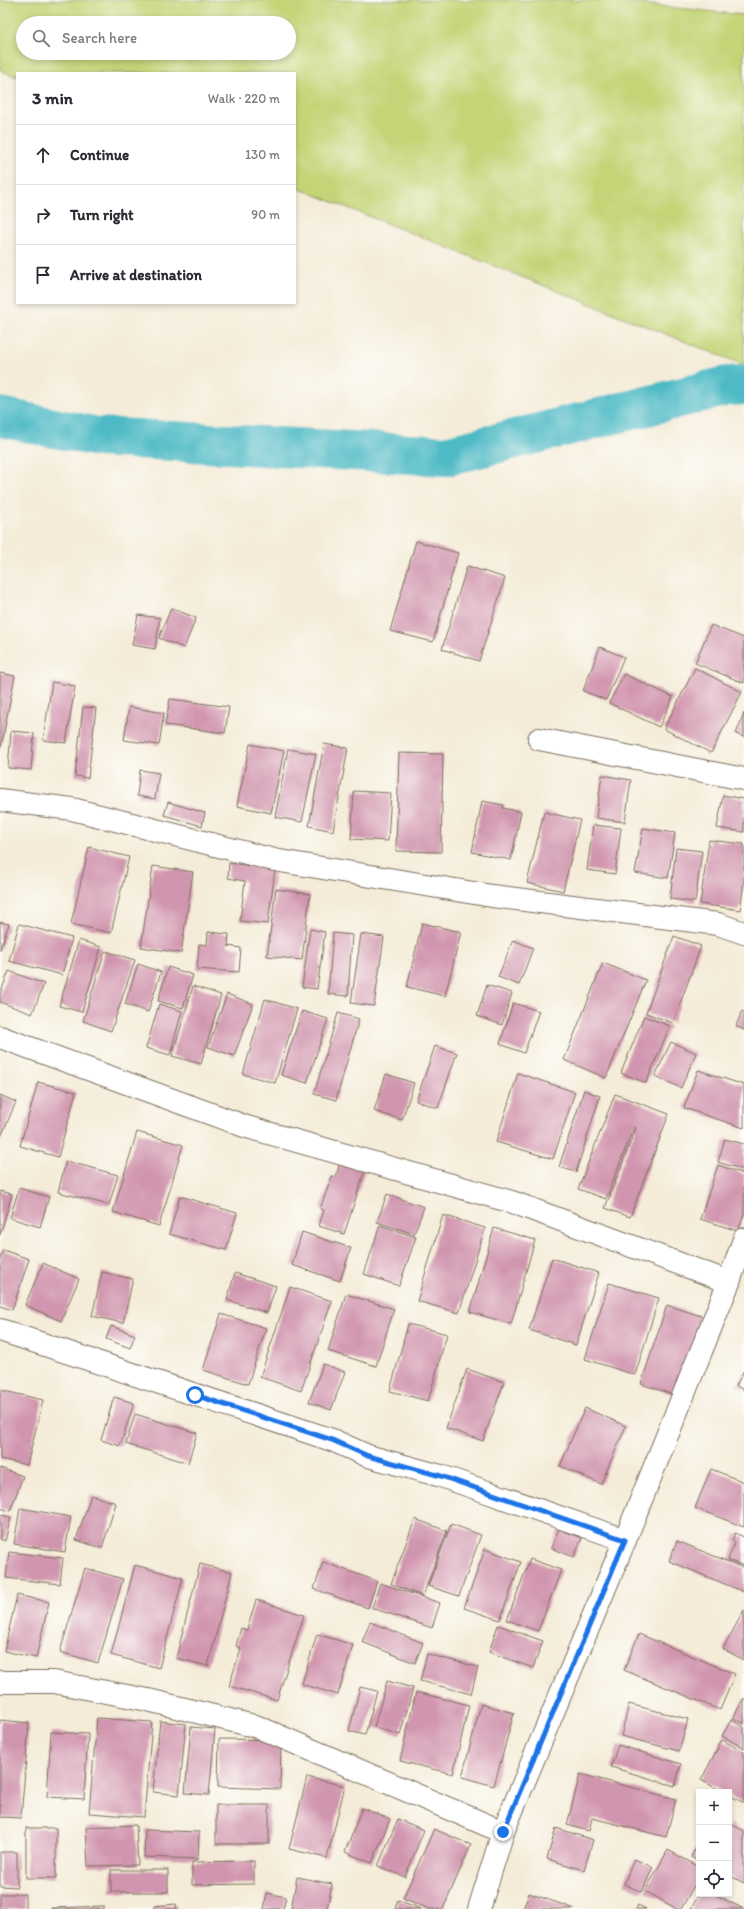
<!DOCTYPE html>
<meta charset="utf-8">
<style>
:root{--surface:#fff;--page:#f7f7f7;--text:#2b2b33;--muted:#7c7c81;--line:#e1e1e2}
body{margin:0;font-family:Itim,sans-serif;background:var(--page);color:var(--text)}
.controls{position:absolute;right:12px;bottom:12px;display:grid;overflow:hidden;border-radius:0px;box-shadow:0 2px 6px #0003}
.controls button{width:36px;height:36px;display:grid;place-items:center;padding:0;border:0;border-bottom:1px solid var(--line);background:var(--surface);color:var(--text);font:20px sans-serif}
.stop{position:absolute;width:12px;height:12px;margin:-9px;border:3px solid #1a73e8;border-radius:50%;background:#fff}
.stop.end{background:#1a73e8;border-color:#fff;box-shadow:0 1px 4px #0008}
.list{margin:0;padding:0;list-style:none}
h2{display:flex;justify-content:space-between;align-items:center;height:52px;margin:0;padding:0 16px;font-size:17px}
h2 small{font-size:13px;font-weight:400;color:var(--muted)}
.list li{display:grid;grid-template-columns:26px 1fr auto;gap:12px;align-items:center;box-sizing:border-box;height:60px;padding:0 16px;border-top:1px solid var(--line)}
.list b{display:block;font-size:15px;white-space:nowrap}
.list em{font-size:13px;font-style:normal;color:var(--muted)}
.icon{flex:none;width:22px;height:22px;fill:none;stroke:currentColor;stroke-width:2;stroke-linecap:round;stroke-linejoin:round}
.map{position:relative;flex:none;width:744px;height:1909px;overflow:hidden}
.search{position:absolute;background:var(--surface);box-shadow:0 2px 6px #0003;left:16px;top:16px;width:280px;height:44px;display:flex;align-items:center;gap:10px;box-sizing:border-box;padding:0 14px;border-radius:22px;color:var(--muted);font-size:15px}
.panel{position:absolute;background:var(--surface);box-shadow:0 2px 6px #0003;left:16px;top:72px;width:280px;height:232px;border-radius:0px}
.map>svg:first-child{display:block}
</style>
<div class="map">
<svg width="744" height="1909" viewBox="0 0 744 1909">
<rect width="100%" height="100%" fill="#fdfcf7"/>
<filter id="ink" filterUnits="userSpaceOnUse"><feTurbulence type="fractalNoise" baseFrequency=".025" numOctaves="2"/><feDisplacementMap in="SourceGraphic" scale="8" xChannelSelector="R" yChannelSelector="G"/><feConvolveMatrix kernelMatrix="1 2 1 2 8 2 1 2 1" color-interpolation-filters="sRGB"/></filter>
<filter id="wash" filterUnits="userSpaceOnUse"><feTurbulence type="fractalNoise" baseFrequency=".012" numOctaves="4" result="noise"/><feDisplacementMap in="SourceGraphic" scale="16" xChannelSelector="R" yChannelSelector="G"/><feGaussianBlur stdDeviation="0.9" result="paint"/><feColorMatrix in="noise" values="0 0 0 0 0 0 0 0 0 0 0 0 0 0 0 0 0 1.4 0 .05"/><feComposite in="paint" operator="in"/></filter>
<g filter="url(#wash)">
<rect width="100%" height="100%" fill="#f4ecd8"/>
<path fill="#c4d578" stroke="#80804b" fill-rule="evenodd" d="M0 0H604L744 15V365L295 187V73H17V77L0 70ZM23 23H289V53H23Z"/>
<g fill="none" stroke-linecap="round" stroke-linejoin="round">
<path stroke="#4dbac6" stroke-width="40" d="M0 417 98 437 446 456 727 386 744 385"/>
</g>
<g id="blocks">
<g fill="#d196af">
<path d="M416 541 458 553 433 642 390 631Z"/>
<path d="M467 566 505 578 479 661 442 649Z"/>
<path d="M171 608 196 618 184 648 159 638Z"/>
<path d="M138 615 160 618 155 649 132 645Z"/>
<path d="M711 625 744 638V683L695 663Z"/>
<path d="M600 647 624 657 606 700 583 691Z"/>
<path d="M695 668 742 692 711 753 664 729Z"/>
<path d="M0 673 15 676 1 747H0Z"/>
<path d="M624 674 673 697 659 727 609 703Z"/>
<path d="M52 682 75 686 66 743 43 740Z"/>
<path d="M170 699 229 707 225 733 165 725Z"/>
<path d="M83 707 96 708 88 778 75 776Z"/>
<path d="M129 707 164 713 159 745 124 740Z"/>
<path d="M744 713V737L736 734Z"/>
<path d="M11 731 34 733 31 770 8 768Z"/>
<path d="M250 744 284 751 271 813 237 806Z"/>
<path d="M324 744 348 748 333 831 309 826Z"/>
<path d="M288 749 316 754 302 822 275 817Z"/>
<path d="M399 753 443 754 441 852 396 851Z"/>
<path d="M140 770 159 773 155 799 137 796Z"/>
<path d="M602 775 631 780 625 822 596 818Z"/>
<path d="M354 791 391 793 388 841 351 839Z"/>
<path d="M723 795 744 799V832L717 828Z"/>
<path d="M482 801 504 805 503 808 521 812 511 860 472 852Z"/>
<path d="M168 802 205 813 202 826 164 815Z"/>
<path d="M544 812 580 820 563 891 527 883Z"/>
<path d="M593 825 621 828 615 874 587 870Z"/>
<path d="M643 828 675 833 668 878 635 873Z"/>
<path d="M709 840 744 844V882L740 910 700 904Z"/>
<path d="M89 847 129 857 111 933 71 924Z"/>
<path d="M676 848 702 851 695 902 670 899Z"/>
<path d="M229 863 275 869 268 924 240 921 245 881 228 878Z"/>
<path d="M153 866 193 872 181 953 141 947Z"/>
<path d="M276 889 310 894 302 960 267 956Z"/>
<path d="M0 922 9 924 0 950Z"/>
<path d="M422 923 461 932 445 996 407 987Z"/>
<path d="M19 924 72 938 62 975 9 961Z"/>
<path d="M310 929 325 932 317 989 302 987Z"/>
<path d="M208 932 229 934 228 946 241 948 239 972 197 969 199 944 207 945Z"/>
<path d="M333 933 352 935 348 996 328 994Z"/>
<path d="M361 934 384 937 374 1006 351 1003Z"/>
<path d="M674 936 701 946 673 1023 646 1013Z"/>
<path d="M79 940 101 947 82 1012 59 1006Z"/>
<path d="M513 940 533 948 519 985 498 977Z"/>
<path d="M105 951 135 960 111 1031 83 1021Z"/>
<path d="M603 963 646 980 606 1078 564 1060Z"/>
<path d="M138 964 161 972 148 1012 125 1004Z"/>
<path d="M168 967 193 975 183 1008 158 1001Z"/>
<path d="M9 971 44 984 32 1014 0 1002V994Z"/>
<path d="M487 985 512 993 502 1025 477 1016Z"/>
<path d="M193 986 221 995 201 1064 172 1056Z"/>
<path d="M227 994 253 1004 234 1056 208 1047Z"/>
<path d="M265 999 297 1009 275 1083 243 1074Z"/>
<path d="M513 1003 539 1011 524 1053 500 1044Z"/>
<path d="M159 1004 182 1011 170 1055 146 1048Z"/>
<path d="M302 1011 328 1019 307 1083 281 1075Z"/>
<path d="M742 1011 744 1012V1030L736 1026Z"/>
<path d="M338 1013 359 1019 336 1100 314 1094Z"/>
<path d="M644 1016 670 1026 646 1083 621 1073Z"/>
<path d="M671 1042 696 1053 681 1088 655 1076Z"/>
<path d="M435 1046 457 1053 438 1108 416 1101Z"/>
<path d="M698 1070 744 1085V1128L684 1108Z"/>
<path d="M518 1073 575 1092 553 1159 496 1142Z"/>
<path d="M386 1074 414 1083 402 1120 374 1111Z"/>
<path d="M38 1082 76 1092 58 1157 20 1146Z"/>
<path d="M584 1090 600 1096 576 1172 559 1167Z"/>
<path d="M615 1094 669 1114 630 1217 605 1208 636 1128 634 1127 606 1199 578 1189Z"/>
<path d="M0 1095 16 1102 0 1139Z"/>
<path d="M137 1132 183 1145 159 1226 113 1212Z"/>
<path d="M725 1139 744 1144V1170L718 1162Z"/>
<path d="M66 1161 118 1175 109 1205 58 1192Z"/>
<path d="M340 1162 365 1170 344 1234 319 1226 324 1210 320 1209 332 1176 336 1177Z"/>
<path d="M718 1165 744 1174V1214L738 1231 700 1219Z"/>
<path d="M19 1188 49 1197 40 1227 10 1218Z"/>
<path d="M0 1191 12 1194 0 1235Z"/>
<path d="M387 1194 424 1207 414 1234 377 1222Z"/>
<path d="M180 1196 237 1213 226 1250 169 1234Z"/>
<path d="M443 1215 485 1228 459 1313 417 1301Z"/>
<path d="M380 1225 416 1237 399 1286 364 1274Z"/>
<path d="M494 1228 535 1240 511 1324 470 1312Z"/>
<path d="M302 1232 351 1248 340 1281 292 1265Z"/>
<path d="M3 1250 29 1259 12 1310 0 1306V1259Z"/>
<path d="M552 1258 599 1273 576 1345 529 1330Z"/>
<path d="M43 1263 79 1279 61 1321 25 1305Z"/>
<path d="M102 1272 133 1279 123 1323 92 1316Z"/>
<path d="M235 1273 276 1286 267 1313 227 1300Z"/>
<path d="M609 1283 659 1298 635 1375 585 1359Z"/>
<path d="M290 1287 332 1301 301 1391 260 1377Z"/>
<path d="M346 1294 394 1309 376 1366 328 1351Z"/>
<path d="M667 1305 704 1317 678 1396 641 1384Z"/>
<path d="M221 1314 266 1328 248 1384 203 1370Z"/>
<path d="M408 1324 447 1334 428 1401 390 1391Z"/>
<path d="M111 1326 135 1335 130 1348 106 1339Z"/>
<path d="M323 1364 345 1372 331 1410 309 1402Z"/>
<path d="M467 1369 504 1382 483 1441 446 1428Z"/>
<path d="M744 1370V1390L736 1386Z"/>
<path d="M0 1390 43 1400 27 1465 0 1459Z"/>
<path d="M114 1397 134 1403 120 1446 101 1440Z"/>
<path d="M585 1408 626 1426 601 1484 560 1466Z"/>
<path d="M135 1414 197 1433 188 1463 126 1444Z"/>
<path d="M0 1468 23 1476 10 1511 0 1508Z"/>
<path d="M711 1469 744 1482V1527L695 1508Z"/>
<path d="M91 1495 116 1503 102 1548 76 1540Z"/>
<path d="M20 1508 71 1517 65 1552 14 1544Z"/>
<path d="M0 1515 11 1517 5 1541 0 1539Z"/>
<path d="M415 1519 447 1531 423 1596 391 1584Z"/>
<path d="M451 1524 481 1535 459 1596 428 1586Z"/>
<path d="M559 1529 582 1538 574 1557 551 1548Z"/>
<path d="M735 1533 744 1537V1566L728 1560 735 1542 732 1541Z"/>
<path d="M677 1541 744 1568V1592L669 1561Z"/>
<path d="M485 1549 521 1562 500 1620 464 1608Z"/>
<path d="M9 1552 63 1558 60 1584 6 1578Z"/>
<path d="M530 1559 561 1570 538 1631 507 1620Z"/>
<path d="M323 1562 377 1581 368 1608 314 1589Z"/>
<path d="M200 1564 232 1572 208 1666 176 1658Z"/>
<path d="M135 1565 183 1578 159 1668 111 1655Z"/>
<path d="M85 1568 123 1579 98 1663 60 1652Z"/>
<path d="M380 1583 440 1603 432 1628 372 1608Z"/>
<path d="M17 1595 49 1602 36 1658 4 1651Z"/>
<path d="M256 1600 304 1615 277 1700 229 1686 241 1648 236 1646 241 1628 247 1630Z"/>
<path d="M744 1610V1660L723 1649Z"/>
<path d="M370 1622 423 1643 415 1663 362 1642Z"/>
<path d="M498 1625 543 1641 533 1668 489 1652Z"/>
<path d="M317 1634 353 1645 338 1695 302 1684Z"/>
<path d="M639 1634 735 1674 720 1710 624 1670Z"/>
<path d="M427 1654 478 1667 471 1694 420 1681Z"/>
<path d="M387 1681 413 1688 400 1735 374 1727Z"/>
<path d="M360 1687 377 1691 365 1735 349 1731Z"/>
<path d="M416 1692 469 1705 453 1774 400 1761Z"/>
<path d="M744 1698V1724L733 1718Z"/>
<path d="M481 1704 514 1713 494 1786 462 1777Z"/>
<path d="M629 1704 688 1719 679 1751 621 1736Z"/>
<path d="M97 1718 152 1722 144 1817 89 1813Z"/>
<path d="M0 1720 29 1723 21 1818 0 1817Z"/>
<path d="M731 1720 744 1727V1748L722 1736Z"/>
<path d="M160 1721 186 1724 179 1795 153 1792Z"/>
<path d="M191 1727 215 1729 209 1795 185 1793Z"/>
<path d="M51 1732 88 1734 84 1799 47 1797Z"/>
<path d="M219 1739 281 1740 280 1789 218 1787Z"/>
<path d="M722 1740 744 1752V1803L729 1795V1792H723L701 1780Z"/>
<path d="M618 1745 681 1764 675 1786 611 1767Z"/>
<path d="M580 1774 676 1799 666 1837 592 1818 589 1831 567 1825Z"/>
<path d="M307 1777 345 1786 327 1858 289 1849Z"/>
<rect x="216" y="1805" width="53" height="39"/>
<path d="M362 1808 390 1819 372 1863 345 1852Z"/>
<path d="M398 1819 424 1830 405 1877 378 1866Z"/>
<path d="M729 1823 744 1831V1883L729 1875Z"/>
<path d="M136 1825 138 1865 88 1866 86 1827Z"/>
<rect x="26" y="1828" width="30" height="50"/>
<path d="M556 1828 593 1840 584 1870 547 1859Z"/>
<path d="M434 1829 471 1845 443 1909H429L403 1898Z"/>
<path d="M145 1830 199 1832 198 1859 144 1857Z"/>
<path d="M699 1841V1861L691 1857Z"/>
<path d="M668 1850 699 1867V1877L681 1909H677L645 1891Z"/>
<path d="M0 1852H17V1887L0 1886Z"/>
<path d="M634 1859 653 1867 642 1892 624 1884Z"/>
<path d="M254 1861V1884L192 1885V1862Z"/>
<rect x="111" y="1870" width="57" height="22"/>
<path d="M297 1877 332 1884 327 1909H291Z"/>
<path d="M267 1893 286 1897 283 1909H264Z"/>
<path d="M529 1893 575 1909H523Z"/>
<rect x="0" y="1894" width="25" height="15"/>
<path d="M699 1894H714L744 1909H691Z"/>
<path d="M398 1900 421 1909H395Z"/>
<path d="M176 1904 177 1909H154V1906Z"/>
<path d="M638 1905 646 1909H636Z"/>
<path d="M104 1906V1909H51V1908Z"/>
</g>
</g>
</g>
<g filter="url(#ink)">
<use href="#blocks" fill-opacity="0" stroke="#7c6e5f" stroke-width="1"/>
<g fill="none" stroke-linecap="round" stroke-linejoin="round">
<defs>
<g id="minor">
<path d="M539 739 744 779"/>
<path d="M0 800 72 809 274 860 492 896 718 924 744 933"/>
<path d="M0 1037 247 1127 512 1202 729 1282"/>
<path d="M0 1330 332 1440 368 1456 441 1476 625 1540"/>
<path d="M0 1682H54L148 1700 258 1727 503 1832"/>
<path d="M479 1909 503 1832 625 1540 729 1282 744 1239"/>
</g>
</defs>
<use href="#minor" stroke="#7c6e5f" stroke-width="24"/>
<use href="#minor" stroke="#fff" stroke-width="22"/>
</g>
</g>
<g fill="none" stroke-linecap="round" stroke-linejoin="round" filter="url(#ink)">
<path stroke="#1a73e8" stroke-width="5" d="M195 1395 332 1440 368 1456 441 1476 625 1540 503 1832"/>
</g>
</svg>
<div class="controls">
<button>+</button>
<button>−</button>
<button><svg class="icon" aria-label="locate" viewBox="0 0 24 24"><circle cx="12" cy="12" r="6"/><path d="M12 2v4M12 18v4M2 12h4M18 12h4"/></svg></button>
</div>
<div class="stop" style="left:195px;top:1395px"></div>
<div class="stop end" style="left:503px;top:1832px"></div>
<div class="search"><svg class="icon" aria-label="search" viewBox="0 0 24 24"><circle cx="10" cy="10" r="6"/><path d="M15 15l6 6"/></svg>Search here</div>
<section class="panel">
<h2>3 min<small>Walk · 220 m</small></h2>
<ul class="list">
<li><svg class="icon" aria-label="ahead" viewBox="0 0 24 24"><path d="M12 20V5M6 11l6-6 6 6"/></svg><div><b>Continue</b></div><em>130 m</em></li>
<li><svg class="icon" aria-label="right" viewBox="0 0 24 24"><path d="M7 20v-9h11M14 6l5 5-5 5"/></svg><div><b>Turn right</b></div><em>90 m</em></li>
<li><svg class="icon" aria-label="arrive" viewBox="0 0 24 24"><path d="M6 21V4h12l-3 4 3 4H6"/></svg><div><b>Arrive at destination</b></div></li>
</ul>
</section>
</div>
